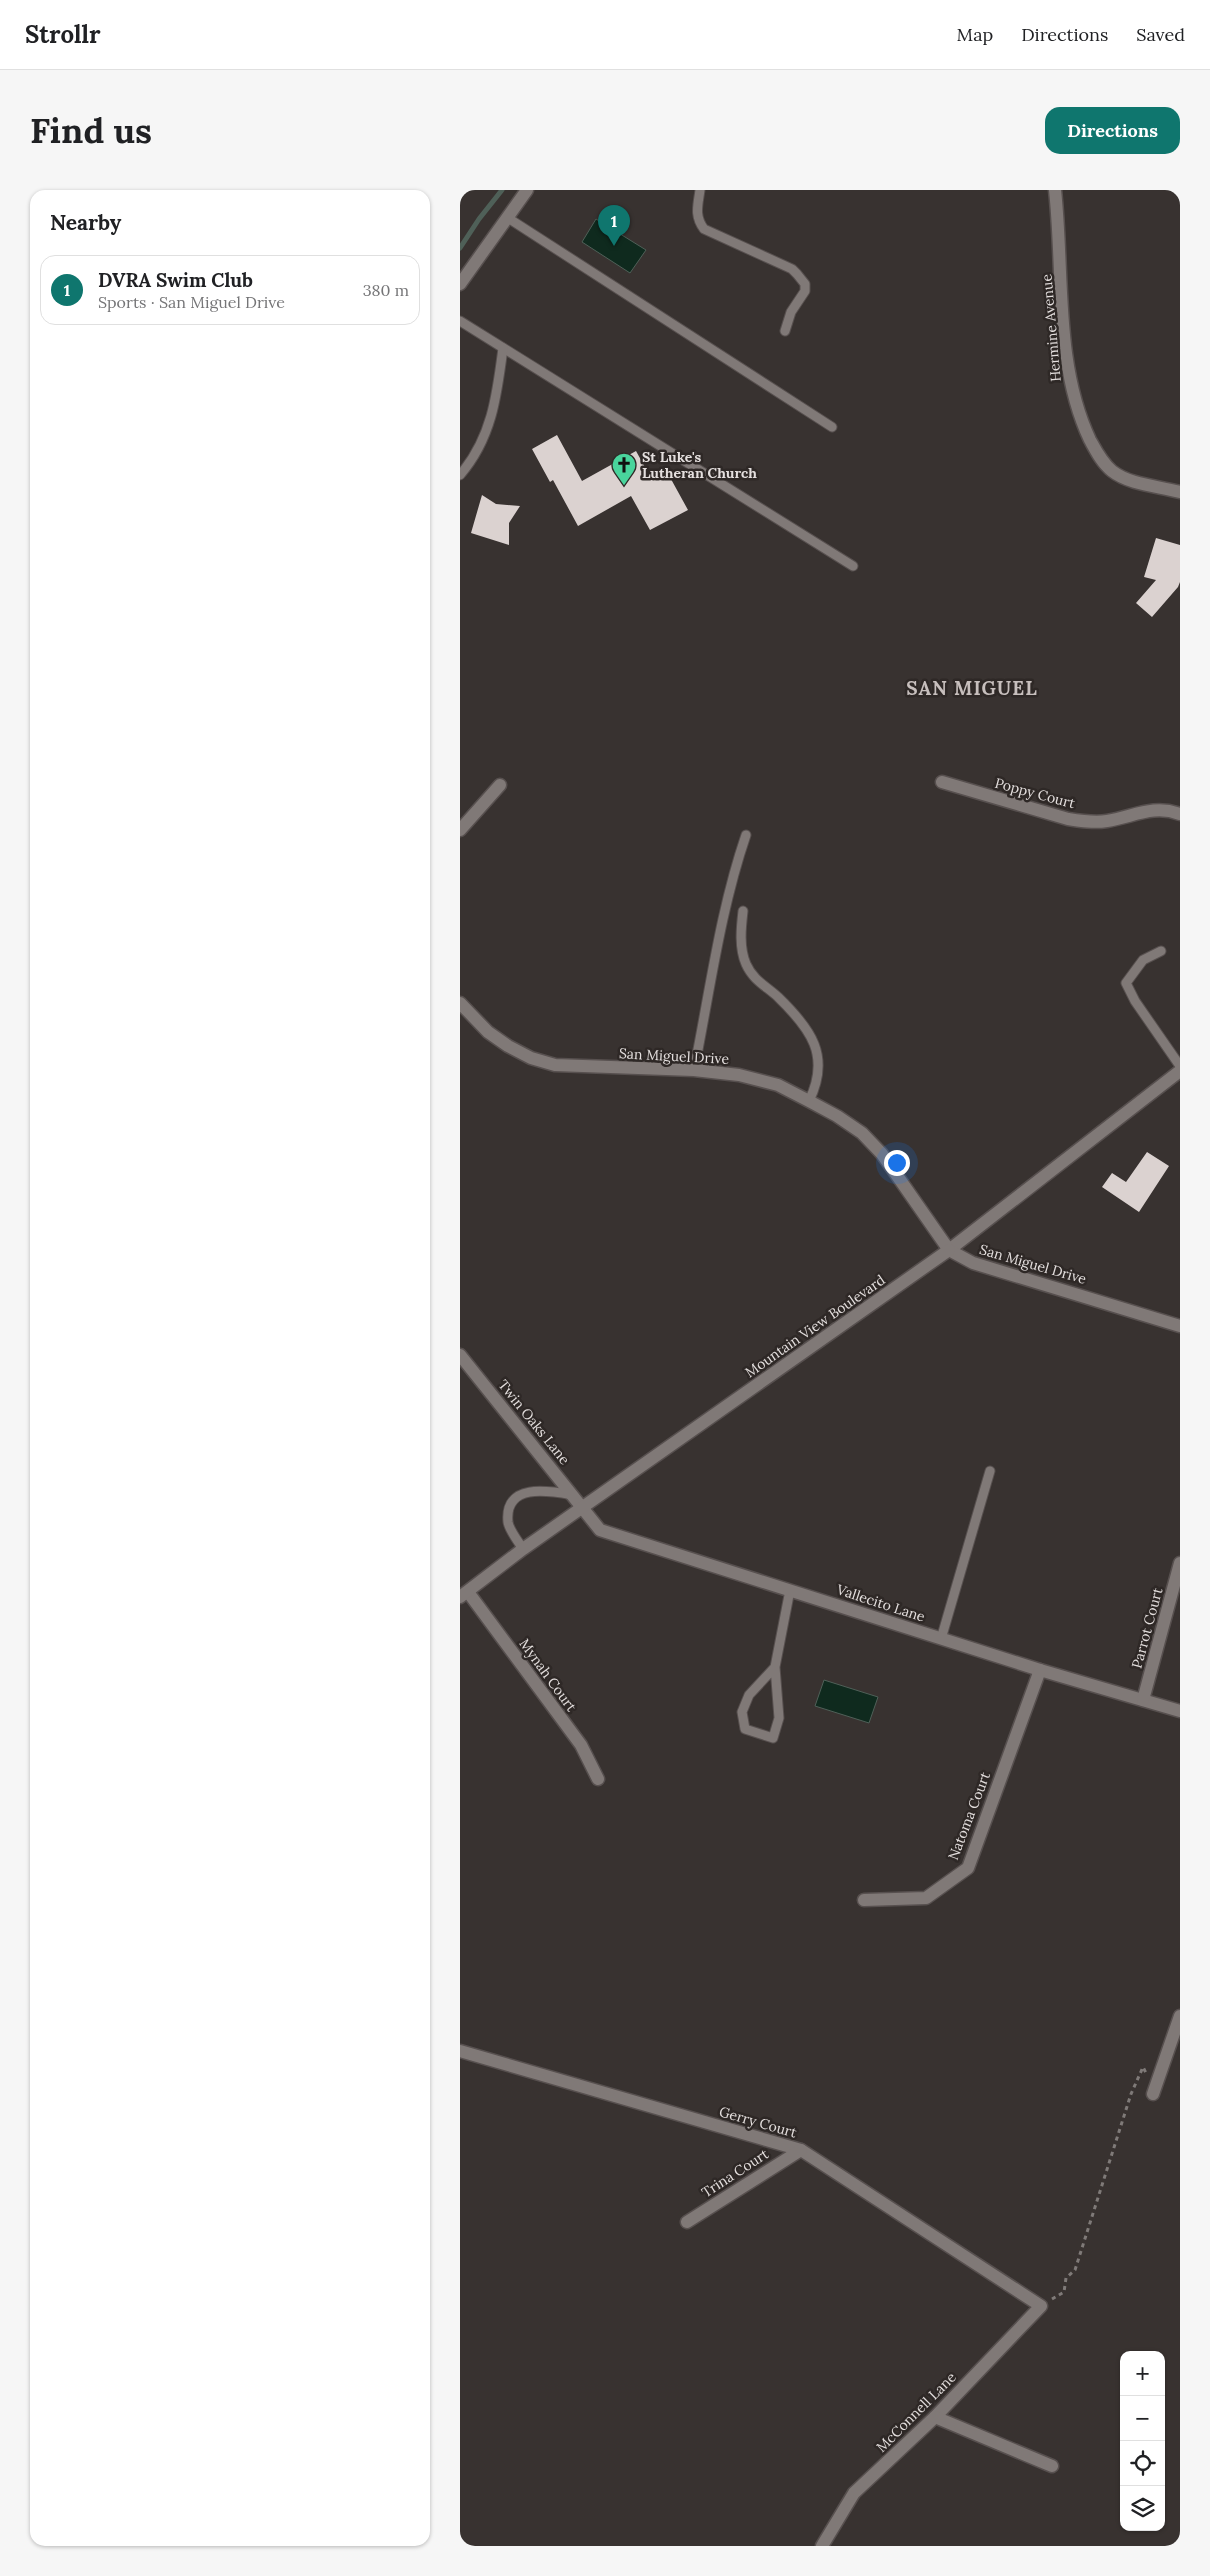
<!DOCTYPE html>
<meta charset="utf-8">
<style>
:root{--surface:#fff;--page:#f6f6f6;--text:#202124;--muted:#757577;--line:#e0e0e0;--accent:#0f766e}
body{margin:0;font-family:Lora,serif;background:var(--page);color:var(--text)}
.controls{position:absolute;right:15px;bottom:15px;display:grid;overflow:hidden;border-radius:10px;box-shadow:0 1px 4px #0004}
.controls button{width:45px;height:45px;display:grid;place-items:center;padding:0;border:0;border-bottom:1px solid var(--line);background:var(--surface);color:var(--text);font:25px sans-serif}
.you{position:absolute;left:436px;top:972px;width:18px;height:18px;margin:-12px;border:4px solid #fff;border-radius:50%;background:#1a73e8;box-shadow:0 0 0 8px #1a73e833}
.badge{display:grid;place-items:center;width:32px;height:32px;border-radius:50%;background:var(--accent);color:#fff;font-size:16px;font-weight:700}
.pin{position:absolute;translate:-50% -41px;filter:drop-shadow(0 1px 2px #0008)}
.pin::after{content:'';position:absolute;top:26px;width:18px;height:15px;background:inherit;clip-path:polygon(0 0,100% 0,50% 100%)}
.list{margin:0;padding:0;list-style:none}
h2{display:flex;justify-content:space-between;align-items:center;height:65px;margin:0;padding:0 20px;font-size:21px}
h2 small{font-size:16px;font-weight:400;color:var(--muted)}
.list li{display:grid;grid-template-columns:32px 1fr auto;gap:15px;align-items:center;box-sizing:border-box;height:70px;margin:0 10px 10px;padding:0 10px;border:1px solid var(--line);border-radius:15px}
.list b{display:block;font-size:19px;white-space:nowrap}
.list p{margin:0;font-size:16px;white-space:nowrap;color:var(--muted)}
.list em{font-size:16px;font-style:normal;color:var(--muted)}
.icon{flex:none;width:28px;height:28px;fill:none;stroke:currentColor;stroke-width:2;stroke-linecap:round;stroke-linejoin:round}
.map{position:relative;flex:none;width:720px;height:2356px;overflow:hidden;border-radius:15px}
header{display:flex;align-items:center;gap:30px;box-sizing:border-box;height:70px;padding:0 25px;background:var(--surface);border-bottom:1px solid var(--line)}
header strong{font-size:24px}
nav{display:flex;gap:28px;margin-inline-start:auto;font-size:18px}
.intro{display:flex;align-items:center;justify-content:space-between;box-sizing:border-box;height:120px;padding:0 30px}
h1{margin:0;font-size:35px}
.button{padding:12px 22px;border-radius:15px;background:var(--accent);color:#fff;font-size:18px;font-weight:700}
main{display:flex;gap:30px;padding:0 30px}
aside{flex:1;background:var(--surface);border-radius:15px;box-shadow:0 1px 4px #0004}
.map>svg:first-child{display:block}
</style>
<header>
<strong>Strollr</strong>
<nav><a>Map</a><a>Directions</a><a>Saved</a></nav>
</header>
<div class="intro"><h1>Find us</h1><a class="button">Directions</a></div>
<main>
<aside>
<h2>Nearby<small></small></h2>
<ul class="list">
<li><span class="badge">1</span><div><b>DVRA Swim Club</b><p>Sports · San Miguel Drive</p></div><em>380 m</em></li>
</ul>
</aside>
<div class="map">
<svg width="720" height="2356" viewBox="0 0 720 2356">
<rect width="100%" height="100%" fill="#383230"/>
<g fill="#0f2a1e" stroke="#4f6058">
<path d="M136 29 186 60 170 83 122 52Z"/>
<path d="M364 1490 418 1507 409 1533 355 1516Z"/>
</g>
<g fill="none" stroke-linecap="round" stroke-linejoin="round">
<path stroke="#4f6058" stroke-width="5" d="M0 58 19 29 42 0"/>
</g>
<g fill="#dbd2d0">
<path d="M97 245 122 291 176 261 191 288 206 280 228 320 190 340 171 306 118 336 93 290 90 292 72 259Z"/>
<path d="M22 305 36 314 60 316 49 333V355L11 343Z"/>
<path d="M696 348 720 355V392L718 397 692 427 676 413 696 390 684 387Z"/>
<path d="M687 962 709 976 679 1022 642 997 652 983 666 992Z"/>
</g>
<g fill="none" stroke-linecap="round" stroke-linejoin="round">
<defs>
<g id="lane">
<path d="M240 0C238 15 234 26 244 39L332 79 337 84 345 94V101L331 122 325 141"/>
<path d="M48 28 372 237"/>
<path d="M0 131 393 376"/>
<path d="M0 285C32 248 37 205 43 158"/>
<path d="M283 721C281 738 279 758 286 774 293 790 306 796 318 807 351 839 371 866 349 911"/>
<path d="M701 761 683 770 666 793 675 811 720 876"/>
<path d="M234 880C250 801 260 721 286 645"/>
<path d="M63 1359C58 1351 49 1340 48 1332 44 1292 90 1301 113 1305"/>
<path d="M481 1449 530 1281"/>
<path d="M315 1477 289 1505 282 1522 285 1539 313 1548 319 1528 315 1477 330 1400"/>
</g>
<g id="street">
<path d="M595 0C604 82 594 174 630 250 636 261 642 273 652 281 670 295 698 296 720 302"/>
<path d="M482 592 608 629C621 631 634 633 647 631 673 627 693 614 720 624"/>
<path d="M0 640 40 595"/>
<path d="M489 1060 720 881"/>
<path d="M0 1165 140 1340 580 1480 720 1521"/>
<path d="M8 1402 121 1555 138 1589"/>
<path d="M683 1510 720 1373"/>
<path d="M404 1710 466 1708 508 1678 580 1480"/>
<path d="M0 1861 341 1960 581 2116 475 2227 394 2303 362 2356"/>
<path d="M693 1904 720 1826"/>
<path d="M227 2032 341 1960"/>
<path d="M475 2227 592 2276"/>
</g>
<g id="secondary">
<path d="M0 94 67 0"/>
<path d="M0 813 28 842 48 856 71 868 95 875 234 880 279 885 318 895 349 911 377 926 402 943 422 964 489 1060 513 1073 720 1136"/>
<path d="M0 1407 63 1359 489 1060"/>
</g>
</defs>
<use href="#lane" stroke="#57504f" stroke-width="11"/>
<use href="#street" stroke="#57504f" stroke-width="15"/>
<use href="#secondary" stroke="#57504f" stroke-width="15"/>
<path stroke="#7f7a78" stroke-width="3" stroke-dasharray="4 4" stroke-linecap="butt" d="M592 2109 604 2102 606 2088 615 2080 671 1904 683 1877 686 1883"/>
<use href="#lane" stroke="#807977" stroke-width="9"/>
<use href="#street" stroke="#807977" stroke-width="12"/>
<use href="#secondary" stroke="#807977" stroke-width="12"/>
</g>
<defs>
<symbol id="church-pin" viewBox="-11 -11 22 30"><path d="M0 17L-7.5 6A9.5 9.5 0 1 1 7.5 6Z" fill="#49d49c" stroke="#2e2826"/><path d="M-1.2-6h2.4v3.5h3.3v2.4h-3.3V6h-2.4V-.1h-3.3v-2.4h3.3Z" fill="#111"/></symbol>
</defs>
<g fill-rule="evenodd">
<use href="#church-pin" x="150" y="261" width="28" height="38"/>
</g>
<g text-anchor="middle" dominant-baseline="central" stroke-width="5" stroke-linejoin="round" paint-order="stroke">
<g font-size="14" fill="#e4dfde" stroke="#2e2826">
<text transform="translate(591 138) rotate(-95)">Hermine Avenue</text>
<text transform="translate(575 603) rotate(15)">Poppy Court</text>
<text transform="translate(214 866) rotate(3)">San Miguel Drive</text>
<text transform="translate(573 1074) rotate(16)">San Miguel Drive</text>
<text transform="translate(355 1136) rotate(-35)">Mountain View Boulevard</text>
<text transform="translate(74 1232) rotate(51)">Twin Oaks Lane</text>
<text transform="translate(421 1413) rotate(18)">Vallecito Lane</text>
<text transform="translate(687 1438) rotate(-75)">Parrot Court</text>
<text transform="translate(88 1485) rotate(54)">Mynah Court</text>
<text transform="translate(509 1626) rotate(-69)">Natoma Court</text>
<text transform="translate(298 1932) rotate(16)">Gerry Court</text>
<text transform="translate(275 1983) rotate(-33)">Trina Court</text>
<text transform="translate(456 2222) rotate(-45)">McConnell Lane</text>
</g>
<g font-size="14" font-weight="bold" fill="#e4dfde" stroke="#2e2826" text-anchor="start">
<text x="182" y="267">St Luke's<tspan x="182" dy="16">Lutheran Church</tspan></text>
</g>
<g font-size="19" font-weight="bold" letter-spacing="1" fill="#c7bfbd" stroke="#2e2826">
<text x="512" y="498">SAN MIGUEL</text>
</g>
</g>
</svg>
<div class="controls">
<button>+</button>
<button>−</button>
<button><svg class="icon" aria-label="locate" viewBox="0 0 24 24"><circle cx="12" cy="12" r="6"/><path d="M12 2v4M12 18v4M2 12h4M18 12h4"/></svg></button>
<button><svg class="icon" aria-label="layers" viewBox="0 0 24 24"><path d="M12 4l9 5-9 5-9-5zM3 14l9 5 9-5"/></svg></button>
</div>
<div class="you"></div>
<div class="pin badge" style="left:154px;top:56px">1</div>
</div>
</main>
